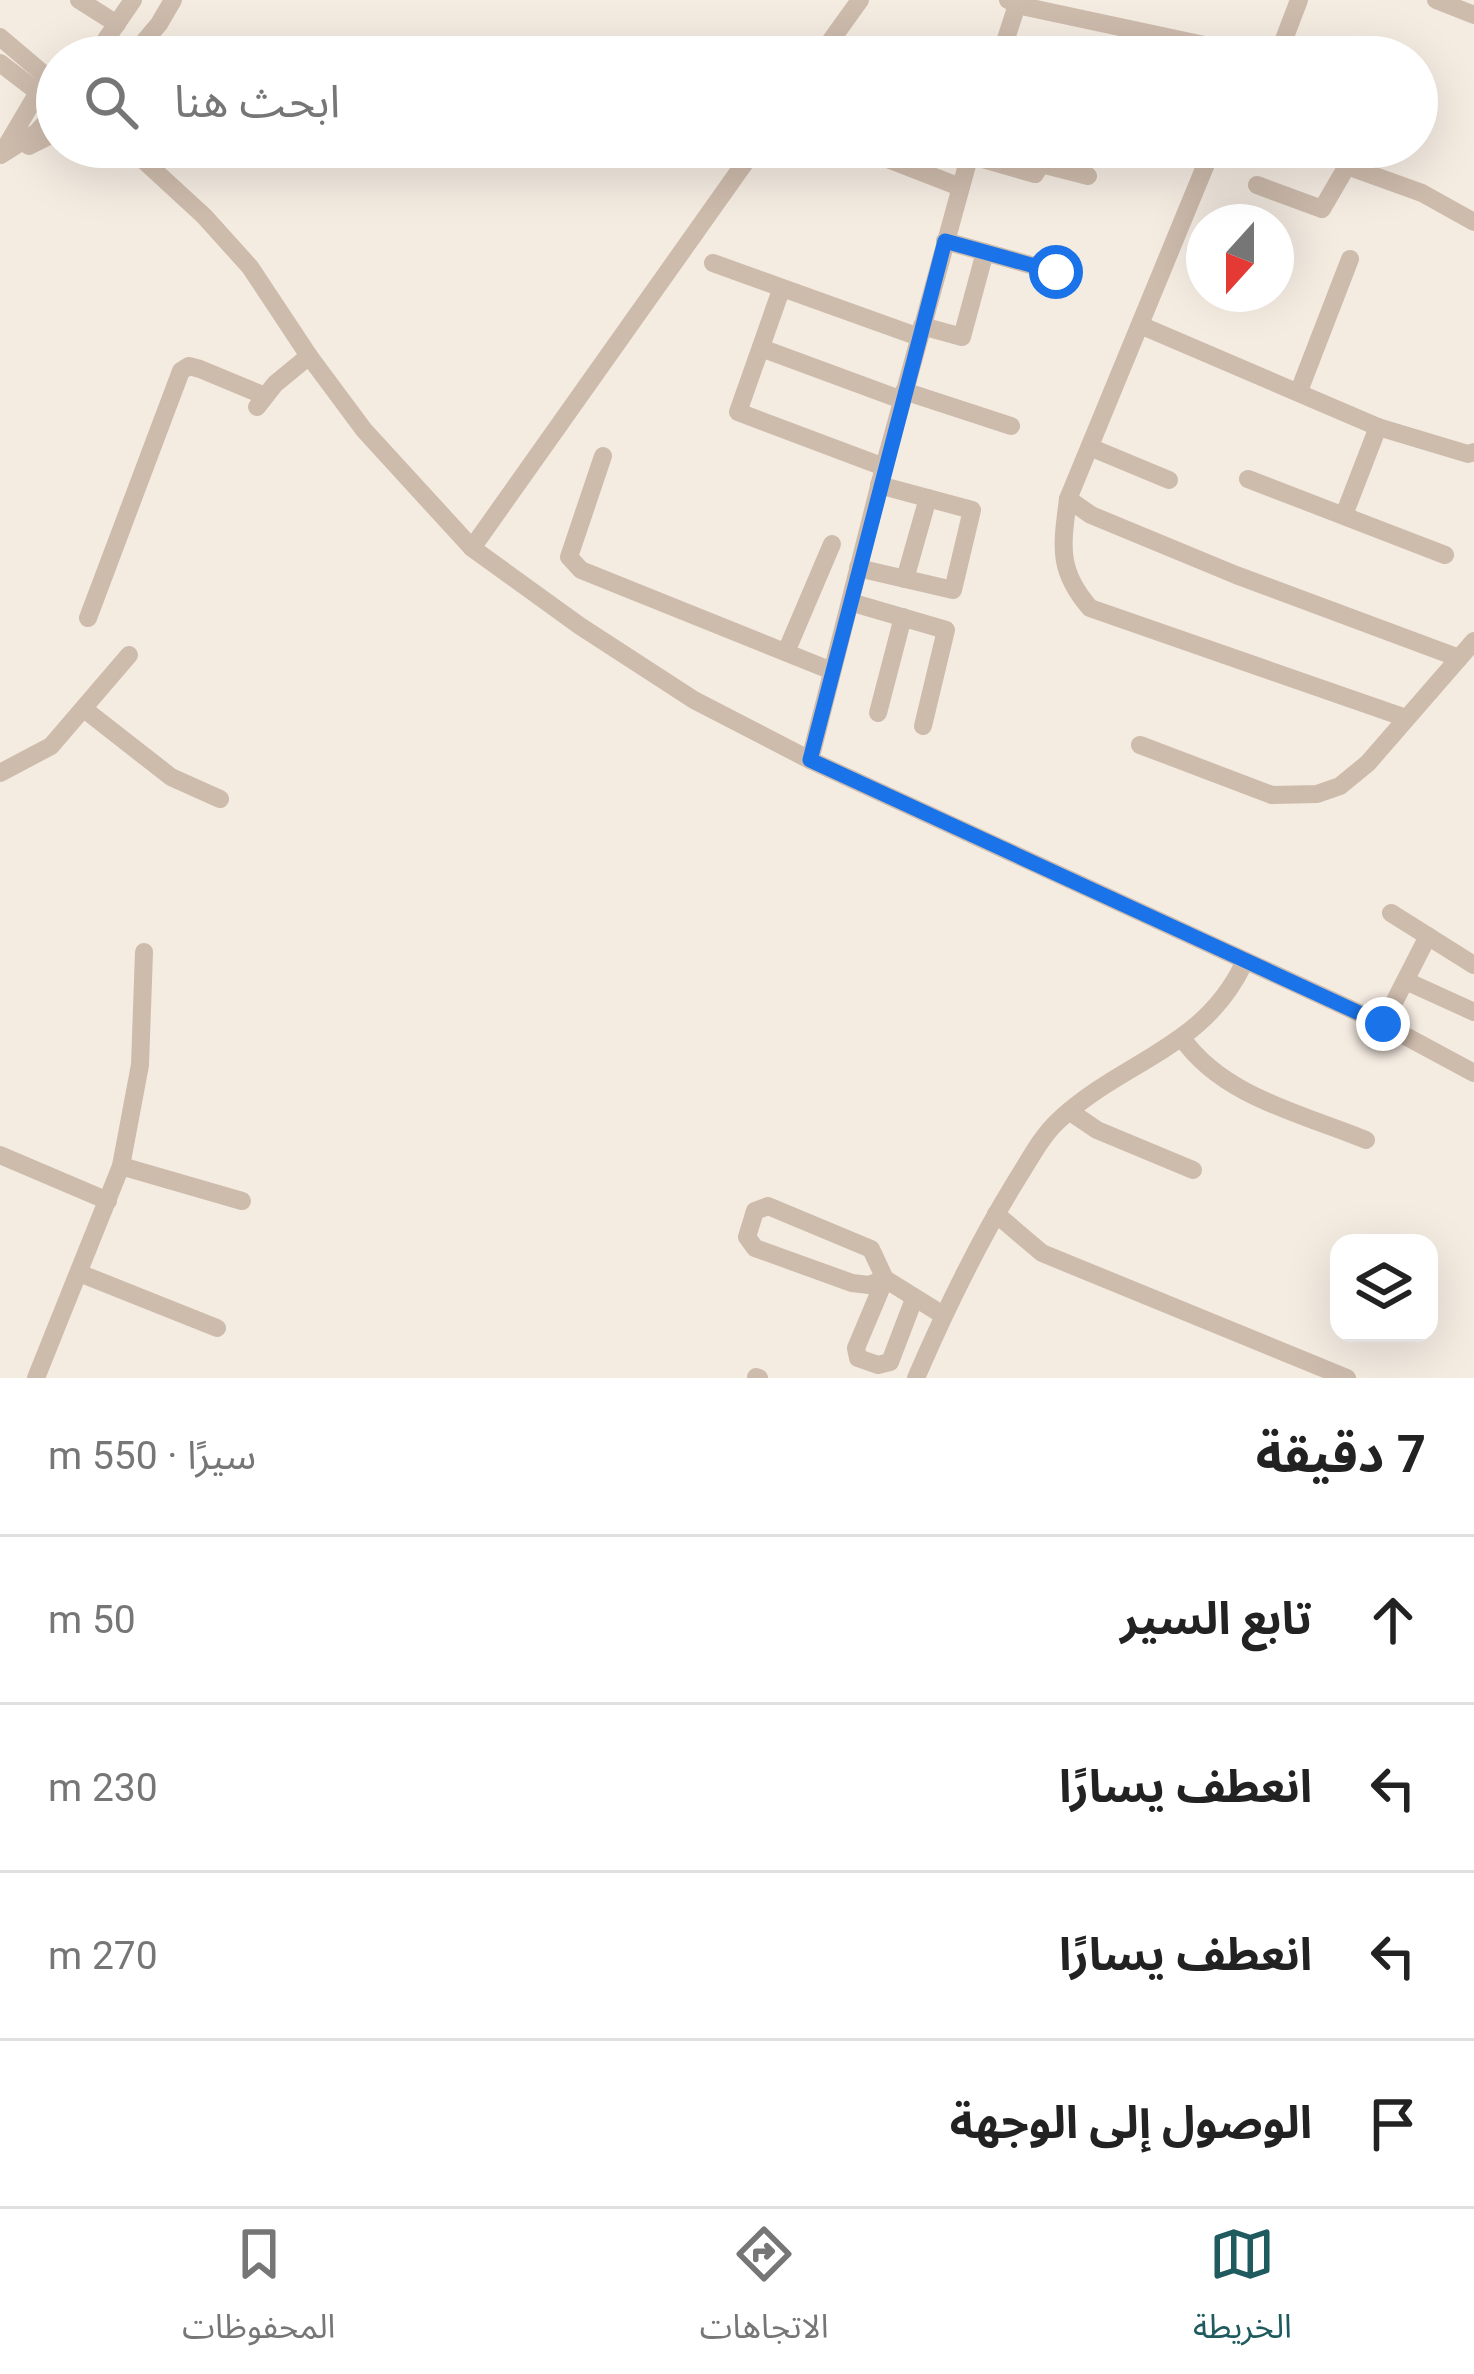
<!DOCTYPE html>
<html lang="ar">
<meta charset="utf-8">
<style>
:root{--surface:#fff;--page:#f6f6f6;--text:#222;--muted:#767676;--line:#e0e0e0;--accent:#1f5a5e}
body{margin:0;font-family:Roboto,"Noto Sans Arabic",sans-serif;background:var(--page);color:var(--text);direction:rtl}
.controls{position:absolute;right:36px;bottom:36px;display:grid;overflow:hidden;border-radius:24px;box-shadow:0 12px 48px #0002}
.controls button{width:108px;height:108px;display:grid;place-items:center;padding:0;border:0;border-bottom:3px solid var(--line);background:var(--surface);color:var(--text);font:60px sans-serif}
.compass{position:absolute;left:1186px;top:204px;width:108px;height:108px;border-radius:50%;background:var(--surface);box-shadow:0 12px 48px #0002;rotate:201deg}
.stop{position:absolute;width:36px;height:36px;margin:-27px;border:9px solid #1a73e8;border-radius:50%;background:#fff}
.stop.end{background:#1a73e8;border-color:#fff;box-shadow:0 3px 12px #0008}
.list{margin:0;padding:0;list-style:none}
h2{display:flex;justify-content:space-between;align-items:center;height:156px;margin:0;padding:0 48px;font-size:51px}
h2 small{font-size:39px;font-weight:400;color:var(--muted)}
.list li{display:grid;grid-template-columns:78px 1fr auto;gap:36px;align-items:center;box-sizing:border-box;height:168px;padding:0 48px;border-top:3px solid var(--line)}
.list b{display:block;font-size:45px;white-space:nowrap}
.list em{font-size:39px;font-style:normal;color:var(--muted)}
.icon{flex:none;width:66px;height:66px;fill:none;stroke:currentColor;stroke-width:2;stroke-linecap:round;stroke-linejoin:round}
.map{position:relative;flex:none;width:1474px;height:1378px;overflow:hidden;direction:ltr}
.search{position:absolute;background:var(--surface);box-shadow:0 12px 48px #0002;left:36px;right:36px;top:36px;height:132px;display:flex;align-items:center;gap:30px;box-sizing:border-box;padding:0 42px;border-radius:66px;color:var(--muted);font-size:45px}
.sheet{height:828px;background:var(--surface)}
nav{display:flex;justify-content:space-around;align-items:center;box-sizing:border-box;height:168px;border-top:3px solid var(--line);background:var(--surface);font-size:33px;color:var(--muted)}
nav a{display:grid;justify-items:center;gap:6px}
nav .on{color:var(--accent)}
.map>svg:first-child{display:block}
</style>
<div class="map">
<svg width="1474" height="1378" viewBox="0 0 1474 1378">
<rect width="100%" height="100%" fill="#f4ebe1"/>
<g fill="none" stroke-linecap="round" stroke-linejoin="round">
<g stroke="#cdbbac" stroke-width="18">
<path d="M79 0 117 24"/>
<path d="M1008 0 1017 5 1251 55"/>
<path d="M1436 0 1474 15"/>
<path d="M0 37 53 82"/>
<path d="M94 57 133 0"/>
<path d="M131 57 159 24 173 0"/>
<path d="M819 57 860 0"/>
<path d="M1000 57 1017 5"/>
<path d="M1250 57 1278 55 1299 0"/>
<path d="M0 63 38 92 57 97"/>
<path d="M29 146 57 132"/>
<path d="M129 147 204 216 250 267 309 356 364 430 472 548"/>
<path d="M756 147 472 548 580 626 694 700 810 760 1383 1024 1474 1073"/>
<path d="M857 147 960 187"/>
<path d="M1213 147 1068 499C1062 546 1057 570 1090 608L1406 718"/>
<path d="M4 153 37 132 57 110"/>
<path d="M1 155 47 77"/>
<path d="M969 155 1035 174 1041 164 1088 176"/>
<path d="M1347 166 1422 193 1474 222"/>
<path d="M1257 185 1322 209 1347 166 1352 147"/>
<path d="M945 241 1056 272"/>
<path d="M713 263 919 337"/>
<path d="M781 290 738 412 884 467"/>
<path d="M1140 325 1378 427 1468 454 1474 452"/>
<path d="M922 326 962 337 985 252"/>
<path d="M761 348 902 400"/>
<path d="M904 391 1011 426"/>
<path d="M1299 391 1350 259"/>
<path d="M257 407 275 384 309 356"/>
<path d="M1092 448 1169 480"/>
<path d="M603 456 569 557 581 570 832 671"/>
<path d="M1248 479 1445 555"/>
<path d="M1068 499 1091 515 1236 575 1459 658"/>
<path d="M1344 515 1378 427"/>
<path d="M858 568 953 590 972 510 879 485"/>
<path d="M905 579 928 498"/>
<path d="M850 602 946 630 923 726"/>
<path d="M88 618 181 371 189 366 200 369 265 396"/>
<path d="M786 652 832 544"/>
<path d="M84 709 171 777 220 799"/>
<path d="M878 713 903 617"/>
<path d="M1140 745 1272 795 1317 794 1340 786 1368 763 1474 641"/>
<path d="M810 760 884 467 972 147"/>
<path d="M0 773 51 746 129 655"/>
<path d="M1391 913 1474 965"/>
<path d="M1406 981 1474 1012"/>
<path d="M1383 1024 1428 936"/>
<path d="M1182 1038C1223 1097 1303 1114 1366 1140"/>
<path d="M1069 1111 1097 1130 1193 1170"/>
<path d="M0 1155 108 1201"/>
<path d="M121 1166 242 1201"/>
<path d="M996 1214 1042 1253 1347 1378"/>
<path d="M79 1273 217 1328"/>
<path d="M885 1279 869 1285 852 1283 755 1248 747 1237 755 1211 768 1206 871 1249 885 1279 943 1315"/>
<path d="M885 1279 856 1348 858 1358 878 1365 890 1362 914 1299"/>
<path d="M756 1377 759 1378"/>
<path d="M36 1378 121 1166 140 1065 144 952"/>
<path d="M916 1378C945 1311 977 1244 1016 1181 1029 1161 1040 1138 1058 1121 1121 1061 1204 1049 1244 963"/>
</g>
</g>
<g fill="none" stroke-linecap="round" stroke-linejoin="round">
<path stroke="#1a73e8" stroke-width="15" d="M1056 272 945 241 810 760 1383 1024"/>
</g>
</svg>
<div class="controls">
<button><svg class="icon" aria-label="layers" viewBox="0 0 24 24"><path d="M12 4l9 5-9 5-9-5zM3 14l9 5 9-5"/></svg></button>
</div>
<svg class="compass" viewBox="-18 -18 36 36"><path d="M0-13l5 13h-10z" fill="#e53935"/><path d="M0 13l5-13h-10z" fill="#767676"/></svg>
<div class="stop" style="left:1056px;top:272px"></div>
<div class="stop end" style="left:1383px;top:1024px"></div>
<div class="search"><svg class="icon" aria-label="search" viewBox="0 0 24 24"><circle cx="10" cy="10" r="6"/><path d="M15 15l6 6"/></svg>ابحث هنا</div>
</div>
<section class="sheet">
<h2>7 دقيقة<small>سيرًا · 550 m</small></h2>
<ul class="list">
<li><svg class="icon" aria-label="ahead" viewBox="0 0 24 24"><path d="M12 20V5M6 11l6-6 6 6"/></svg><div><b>تابع السير</b></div><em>50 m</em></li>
<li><svg class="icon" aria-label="left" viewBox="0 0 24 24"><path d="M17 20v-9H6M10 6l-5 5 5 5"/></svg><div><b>انعطف يسارًا</b></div><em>230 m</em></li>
<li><svg class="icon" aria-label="left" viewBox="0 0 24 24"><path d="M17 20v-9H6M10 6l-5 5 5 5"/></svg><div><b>انعطف يسارًا</b></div><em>270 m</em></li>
<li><svg class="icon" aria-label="arrive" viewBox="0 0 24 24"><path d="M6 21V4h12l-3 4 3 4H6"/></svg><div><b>الوصول إلى الوجهة</b></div></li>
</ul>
</section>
<nav>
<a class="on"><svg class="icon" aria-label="map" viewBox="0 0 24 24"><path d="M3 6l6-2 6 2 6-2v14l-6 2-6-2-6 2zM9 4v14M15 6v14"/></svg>الخريطة</a>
<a><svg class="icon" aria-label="directions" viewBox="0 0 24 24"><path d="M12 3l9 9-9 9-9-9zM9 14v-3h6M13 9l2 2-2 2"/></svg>الاتجاهات</a>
<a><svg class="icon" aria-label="saved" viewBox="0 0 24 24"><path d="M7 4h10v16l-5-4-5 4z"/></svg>المحفوظات</a>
</nav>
